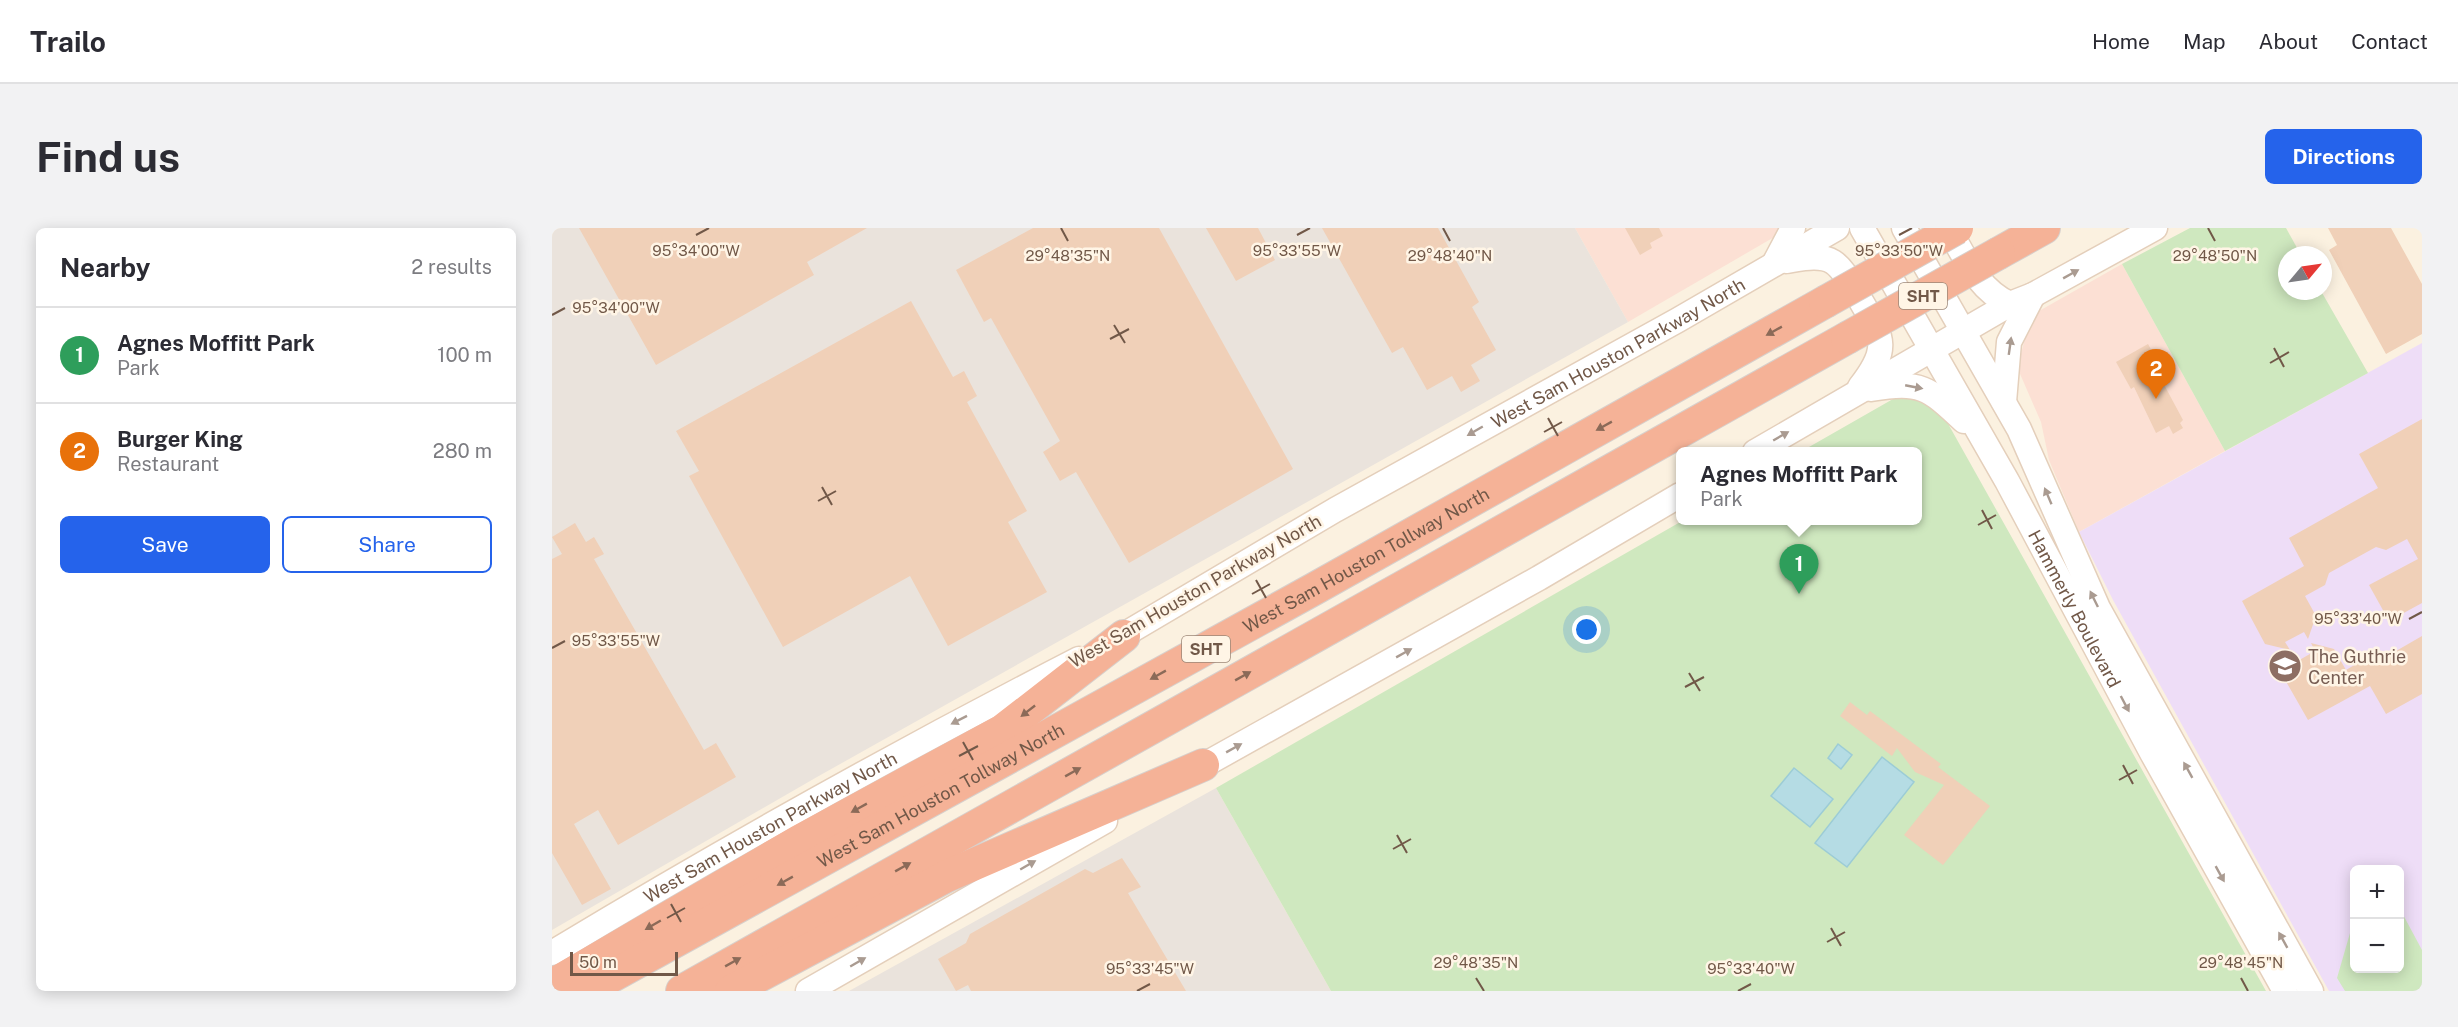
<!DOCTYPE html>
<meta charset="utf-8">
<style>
:root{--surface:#fff;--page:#f2f2f3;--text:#2b2b33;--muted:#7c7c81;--line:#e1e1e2;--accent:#2563eb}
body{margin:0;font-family:"Public Sans",sans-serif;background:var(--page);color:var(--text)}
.controls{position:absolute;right:18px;bottom:18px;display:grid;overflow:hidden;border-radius:9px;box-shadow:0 3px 15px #0003}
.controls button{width:54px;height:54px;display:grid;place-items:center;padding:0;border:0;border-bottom:2px solid var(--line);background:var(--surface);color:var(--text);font:30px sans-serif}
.compass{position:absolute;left:1726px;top:18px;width:54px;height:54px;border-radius:50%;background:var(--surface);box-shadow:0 3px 15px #0003;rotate:61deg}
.scale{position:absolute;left:18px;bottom:15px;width:108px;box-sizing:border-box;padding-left:6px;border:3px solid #715848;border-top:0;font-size:16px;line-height:21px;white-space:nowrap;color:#715848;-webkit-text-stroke:4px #fff5e6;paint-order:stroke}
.you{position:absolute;left:1035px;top:402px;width:21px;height:21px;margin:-15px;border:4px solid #fff;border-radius:50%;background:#1a73e8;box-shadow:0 0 0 9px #1a73e833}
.badge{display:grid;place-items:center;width:39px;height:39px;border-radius:50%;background:var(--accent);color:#fff;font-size:20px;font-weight:700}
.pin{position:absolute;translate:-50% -50px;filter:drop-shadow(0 2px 3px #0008)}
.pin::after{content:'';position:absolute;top:32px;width:21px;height:18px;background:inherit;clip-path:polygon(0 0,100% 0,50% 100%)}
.popup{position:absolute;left:1124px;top:219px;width:246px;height:78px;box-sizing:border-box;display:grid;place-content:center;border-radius:9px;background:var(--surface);filter:drop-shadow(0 2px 4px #0005);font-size:20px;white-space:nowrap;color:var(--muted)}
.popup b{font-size:22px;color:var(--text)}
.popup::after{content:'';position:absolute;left:50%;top:100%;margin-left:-12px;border:12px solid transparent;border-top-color:var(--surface)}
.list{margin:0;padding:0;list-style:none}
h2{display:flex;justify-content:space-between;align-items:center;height:78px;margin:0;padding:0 24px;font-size:26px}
h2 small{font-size:20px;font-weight:400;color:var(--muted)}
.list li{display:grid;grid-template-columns:39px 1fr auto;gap:18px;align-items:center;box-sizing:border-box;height:96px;padding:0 24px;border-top:2px solid var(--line)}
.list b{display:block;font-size:22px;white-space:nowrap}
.list p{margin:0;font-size:20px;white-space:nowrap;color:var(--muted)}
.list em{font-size:20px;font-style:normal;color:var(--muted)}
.actions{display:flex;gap:12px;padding:18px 24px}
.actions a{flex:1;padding:14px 0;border:2px solid var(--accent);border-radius:9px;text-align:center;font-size:21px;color:var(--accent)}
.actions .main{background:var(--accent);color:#fff}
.map{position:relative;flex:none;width:1870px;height:763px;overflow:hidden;border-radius:9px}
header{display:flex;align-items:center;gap:36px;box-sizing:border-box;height:84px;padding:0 30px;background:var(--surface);border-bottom:2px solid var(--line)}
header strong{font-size:28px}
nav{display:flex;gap:33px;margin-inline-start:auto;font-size:21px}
.intro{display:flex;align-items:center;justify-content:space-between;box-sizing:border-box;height:144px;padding:0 36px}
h1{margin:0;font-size:42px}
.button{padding:15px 27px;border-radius:9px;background:var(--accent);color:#fff;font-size:21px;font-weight:700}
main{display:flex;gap:36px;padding:0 36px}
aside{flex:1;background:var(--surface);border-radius:9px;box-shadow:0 3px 15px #0003}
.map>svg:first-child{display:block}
</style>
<header>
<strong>Trailo</strong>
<nav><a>Home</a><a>Map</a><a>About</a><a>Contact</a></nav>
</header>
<div class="intro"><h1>Find us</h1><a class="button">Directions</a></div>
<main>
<aside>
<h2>Nearby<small>2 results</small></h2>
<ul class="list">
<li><span class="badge" style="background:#2e9e5b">1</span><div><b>Agnes Moffitt Park</b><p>Park</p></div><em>100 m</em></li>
<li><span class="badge" style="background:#e8710a">2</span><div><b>Burger King</b><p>Restaurant</p></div><em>280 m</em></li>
</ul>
<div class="actions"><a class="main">Save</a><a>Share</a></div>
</aside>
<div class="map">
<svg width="1870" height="763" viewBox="0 0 1870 763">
<rect width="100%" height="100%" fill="#fbf1e0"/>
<g fill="#fce0d4">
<path d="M1023 0H1228L1224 8 1076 94Z"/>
<path d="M1570 36 1673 223 1527 304 1497 232 1489 194 1465 139 1480 87Z"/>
</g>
<g fill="#eae3dc">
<path d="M0 0H1023L1076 94 265 549 0 702Z"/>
<path d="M664 560 779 763H297Z"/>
</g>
<path fill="#eeddf7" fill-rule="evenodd" d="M1870 115V763H1777L1561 372 1527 304ZM1802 642H1848V740H1802Z"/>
<g fill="#cfe8bf">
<path d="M1638 0H1734L1749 27H1735V63H1769L1816 145 1673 223 1570 36Z"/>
<path d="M1355 163 1385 176 1714 763H779L664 560 1130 293 1366 292V224L1250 223Z"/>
<path d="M1848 681 1870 722V763H1793L1785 750 1798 705 1802 702V740H1848Z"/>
</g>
<g fill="#b5dce4" stroke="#9cccd6" stroke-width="1.5">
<path d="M1286 516 1300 527 1289 541 1276 530Z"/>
<path d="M1330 529 1362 554 1295 639 1263 615Z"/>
<path d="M1242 540 1281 571 1258 599 1219 568Z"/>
</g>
<g fill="#f0d0b8">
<path d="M27 0H315L255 34 262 47 104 137Z"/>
<path d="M481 0H607L741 241 577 335 524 244 508 253 491 224 508 213 439 90 432 94 404 42Z"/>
<path d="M654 0H706L723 32 684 53Z"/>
<path d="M770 0H886L927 74 920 79 944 122 919 137 928 153 909 164 900 148 875 162 851 119 840 125Z"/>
<path d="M1073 0H1107L1111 8 1098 15 1100 20 1088 27Z"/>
<path d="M1776 0H1839L1870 56V106L1834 126 1777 22 1785 17Z"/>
<path d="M359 73 401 149 412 143 425 168 415 174 475 283 456 294 495 364 396 418 358 348 231 419 137 248 147 243 124 203Z"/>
<path d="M1596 116 1614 149 1609 151 1631 192 1628 195 1631 200 1621 206 1617 198 1604 205 1582 159 1579 161 1564 134Z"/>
<path d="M1870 191V375L1837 393 1817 357 1866 331 1855 311 1834 322 1824 319 1777 345 1773 357 1753 368 1764 388 1756 411 1752 404 1733 414 1738 422 1713 416 1690 373 1752 338 1737 310 1826 260 1807 226Z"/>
<path d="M23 295 34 314 42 309 52 326 42 331 152 522 164 515 184 549 66 617 46 582 22 596 59 661 30 677 0 625V331L10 326 0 309Z"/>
<path d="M1870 408V466L1834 486 1818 458 1756 492 1732 450 1739 426 1744 434 1763 423 1759 415 1782 421 1794 442 1814 430 1825 434Z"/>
<path d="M1298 474 1315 487 1318 483 1389 536 1386 539 1438 578 1391 637 1352 607 1392 557 1363 544 1345 520 1340 528 1288 488Z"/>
<path d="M570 630 589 659 576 665 634 763H419L416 757 404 763 386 731 414 715 418 706 533 641 541 645Z"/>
</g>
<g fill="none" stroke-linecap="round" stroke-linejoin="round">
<defs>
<g id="secondary">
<path id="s1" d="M1310 0 1455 253 1600 525 1733 763"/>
<path d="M1352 0 1467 201 1546 380 1759 763"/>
<path d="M1396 0C1413 29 1426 62 1458 76"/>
<path d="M1234 33C1248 31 1268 26 1281 34 1292 41 1299 57 1306 68 1330 109 1340 118 1308 159"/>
<path d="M1223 34 1241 0"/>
<path d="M1319 161C1369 153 1376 159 1412 193"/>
<path d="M1452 174 1457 114 1481 67"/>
<path d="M1203 224 1458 76 1481 67 1603 0"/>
<path id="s2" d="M558 415 783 282 1126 92 1285 0"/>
<path d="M636 546 987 350 1128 267"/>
<path id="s3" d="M0 725C172 621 348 523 527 431"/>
<path d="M256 763 553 593"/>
</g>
<g id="motorway">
<path d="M1447 25 1492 0"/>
<path d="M0 757 247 613 451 502 572 408"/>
<path id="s4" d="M33 763 762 361 1273 74"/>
<path d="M130 763 1295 110"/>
<path d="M179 763 395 648 651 537"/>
</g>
</defs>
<use href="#secondary" stroke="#e4cfbb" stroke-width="27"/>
<use href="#motorway" stroke="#d7d0cc" stroke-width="34"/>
<use href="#secondary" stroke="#fff" stroke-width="24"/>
<use href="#motorway" stroke="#f5b297" stroke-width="32"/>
<defs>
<g id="motorway-bridge">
<path d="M1273 74 1405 0"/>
<path d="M1295 110 1447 25"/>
</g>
</defs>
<use href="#motorway-bridge" stroke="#d7d0cc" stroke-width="34" stroke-linecap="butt"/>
<use href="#motorway-bridge" stroke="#f5b297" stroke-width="32"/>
</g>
<defs><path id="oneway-solid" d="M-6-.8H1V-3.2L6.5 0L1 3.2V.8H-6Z" transform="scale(1.5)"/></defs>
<g fill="#aa9b91">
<use href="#oneway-solid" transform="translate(1519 46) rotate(-29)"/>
<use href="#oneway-solid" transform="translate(1458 118) rotate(-82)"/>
<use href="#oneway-solid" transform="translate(1362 159) rotate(11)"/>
<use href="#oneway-solid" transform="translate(923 203) rotate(150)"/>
<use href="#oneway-solid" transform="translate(1229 208) rotate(-30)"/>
<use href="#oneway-solid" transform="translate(1496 268) rotate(-113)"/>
<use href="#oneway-solid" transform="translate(1542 371) rotate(-116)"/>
<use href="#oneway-solid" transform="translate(852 425) rotate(-29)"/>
<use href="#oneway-solid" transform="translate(1573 476) rotate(62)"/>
<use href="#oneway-solid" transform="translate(407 492) rotate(153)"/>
<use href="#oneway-solid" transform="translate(682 520) rotate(-29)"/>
<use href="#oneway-solid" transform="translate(1636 542) rotate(-119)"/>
<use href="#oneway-solid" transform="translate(476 637) rotate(-30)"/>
<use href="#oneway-solid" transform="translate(1668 646) rotate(61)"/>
<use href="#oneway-solid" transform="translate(1731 712) rotate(-119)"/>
<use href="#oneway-solid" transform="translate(306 734) rotate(-30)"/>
</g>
<g fill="#8b6a58">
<use href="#oneway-solid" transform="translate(1222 103) rotate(151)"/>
<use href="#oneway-solid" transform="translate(1052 198) rotate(151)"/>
<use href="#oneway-solid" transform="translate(606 447) rotate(151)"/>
<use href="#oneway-solid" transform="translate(691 448) rotate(-29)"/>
<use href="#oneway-solid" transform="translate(476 483) rotate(142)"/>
<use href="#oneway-solid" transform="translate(521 544) rotate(-29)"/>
<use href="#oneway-solid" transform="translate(307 580) rotate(151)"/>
<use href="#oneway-solid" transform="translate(351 639) rotate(-29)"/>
<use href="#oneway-solid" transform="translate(233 653) rotate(151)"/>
<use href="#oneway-solid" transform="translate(101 697) rotate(150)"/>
<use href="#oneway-solid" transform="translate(181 734) rotate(-29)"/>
</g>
<path fill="none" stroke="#715848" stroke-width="2" d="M509 0 516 13M891 0 898 13M1656 0 1663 13M144 7 157 0M745 7 758 0M1347 7 1360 0M0 87 13 80M562 97 573 115M558 111 577 101M1722 120 1732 139M1718 135 1737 124M996 190 1006 208M992 204 1010 194M270 259 280 277M266 273 284 263M1430 282 1440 301M1426 297 1444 287M704 352 714 370M700 366 718 356M1857 391 1870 384M0 420 13 413M1137 445 1148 463M1133 459 1152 449M411 514 421 532M407 528 426 518M1571 537 1581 556M1567 552 1585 542M845 607 855 625M841 621 859 611M119 676 129 694M115 690 133 680M1279 700 1289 718M1275 714 1293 704M924 750 932 763M1689 750 1696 763M585 763 598 756M1186 763 1199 756"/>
<defs>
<symbol id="school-disc" viewBox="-11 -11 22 22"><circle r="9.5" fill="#8d6e63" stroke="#fff5e6"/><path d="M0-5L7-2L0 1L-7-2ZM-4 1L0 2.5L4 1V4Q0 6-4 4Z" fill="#fff"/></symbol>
</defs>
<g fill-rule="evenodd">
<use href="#school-disc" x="1714" y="419" width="38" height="38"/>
</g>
<g text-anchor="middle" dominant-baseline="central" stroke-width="5" stroke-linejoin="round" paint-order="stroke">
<g fill="#fff5e6" stroke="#9c8777" stroke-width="1.5">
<rect x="1347" y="55" width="48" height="26" rx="4.5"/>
<rect x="630" y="408" width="48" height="26" rx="4.5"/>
</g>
<g font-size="16" font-weight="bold" fill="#715848">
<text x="1371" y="68">SHT</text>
<text x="654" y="421">SHT</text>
</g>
<g font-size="18" fill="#715848" stroke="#fff5e6">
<text stroke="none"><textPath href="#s2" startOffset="585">West Sam Houston Parkway North</textPath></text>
<text stroke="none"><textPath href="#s4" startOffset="892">West Sam Houston Tollway North</textPath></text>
<text transform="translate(643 363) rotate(-30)">West Sam Houston Parkway North</text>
<text stroke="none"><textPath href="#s1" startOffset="436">Hammerly Boulevard</textPath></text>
<text stroke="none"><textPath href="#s4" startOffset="406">West Sam Houston Tollway North</textPath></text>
<text stroke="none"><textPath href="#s3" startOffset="252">West Sam Houston Parkway North</textPath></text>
</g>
<g font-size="18" fill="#785e54" stroke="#fff5e6" text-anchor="start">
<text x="1756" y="428">The Guthrie<tspan x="1756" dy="21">Center</tspan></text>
</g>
</g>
<g font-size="15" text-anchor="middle" fill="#715848" stroke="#fff5e6" stroke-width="5" stroke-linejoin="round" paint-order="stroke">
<text x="144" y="28">95°34'00"W</text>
<text x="745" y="28">95°33'55"W</text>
<text x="1347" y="28">95°33'50"W</text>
<text x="516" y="33">29°48'35"N</text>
<text x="898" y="33">29°48'40"N</text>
<text x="1663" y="33">29°48'50"N</text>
<text x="64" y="85">95°34'00"W</text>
<text x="1806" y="396">95°33'40"W</text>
<text x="64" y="418">95°33'55"W</text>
<text x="924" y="740">29°48'35"N</text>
<text x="1689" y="740">29°48'45"N</text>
<text x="598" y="746">95°33'45"W</text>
<text x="1199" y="746">95°33'40"W</text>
</g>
</svg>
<div class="controls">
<button>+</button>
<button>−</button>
</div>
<svg class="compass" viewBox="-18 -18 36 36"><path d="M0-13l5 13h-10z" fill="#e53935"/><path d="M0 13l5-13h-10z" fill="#7c7c81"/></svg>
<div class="scale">50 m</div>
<div class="you"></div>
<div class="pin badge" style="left:1247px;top:366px;background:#2e9e5b">1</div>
<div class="popup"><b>Agnes Moffitt Park</b>Park</div>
<div class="pin badge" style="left:1604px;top:171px;background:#e8710a">2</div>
</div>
</main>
